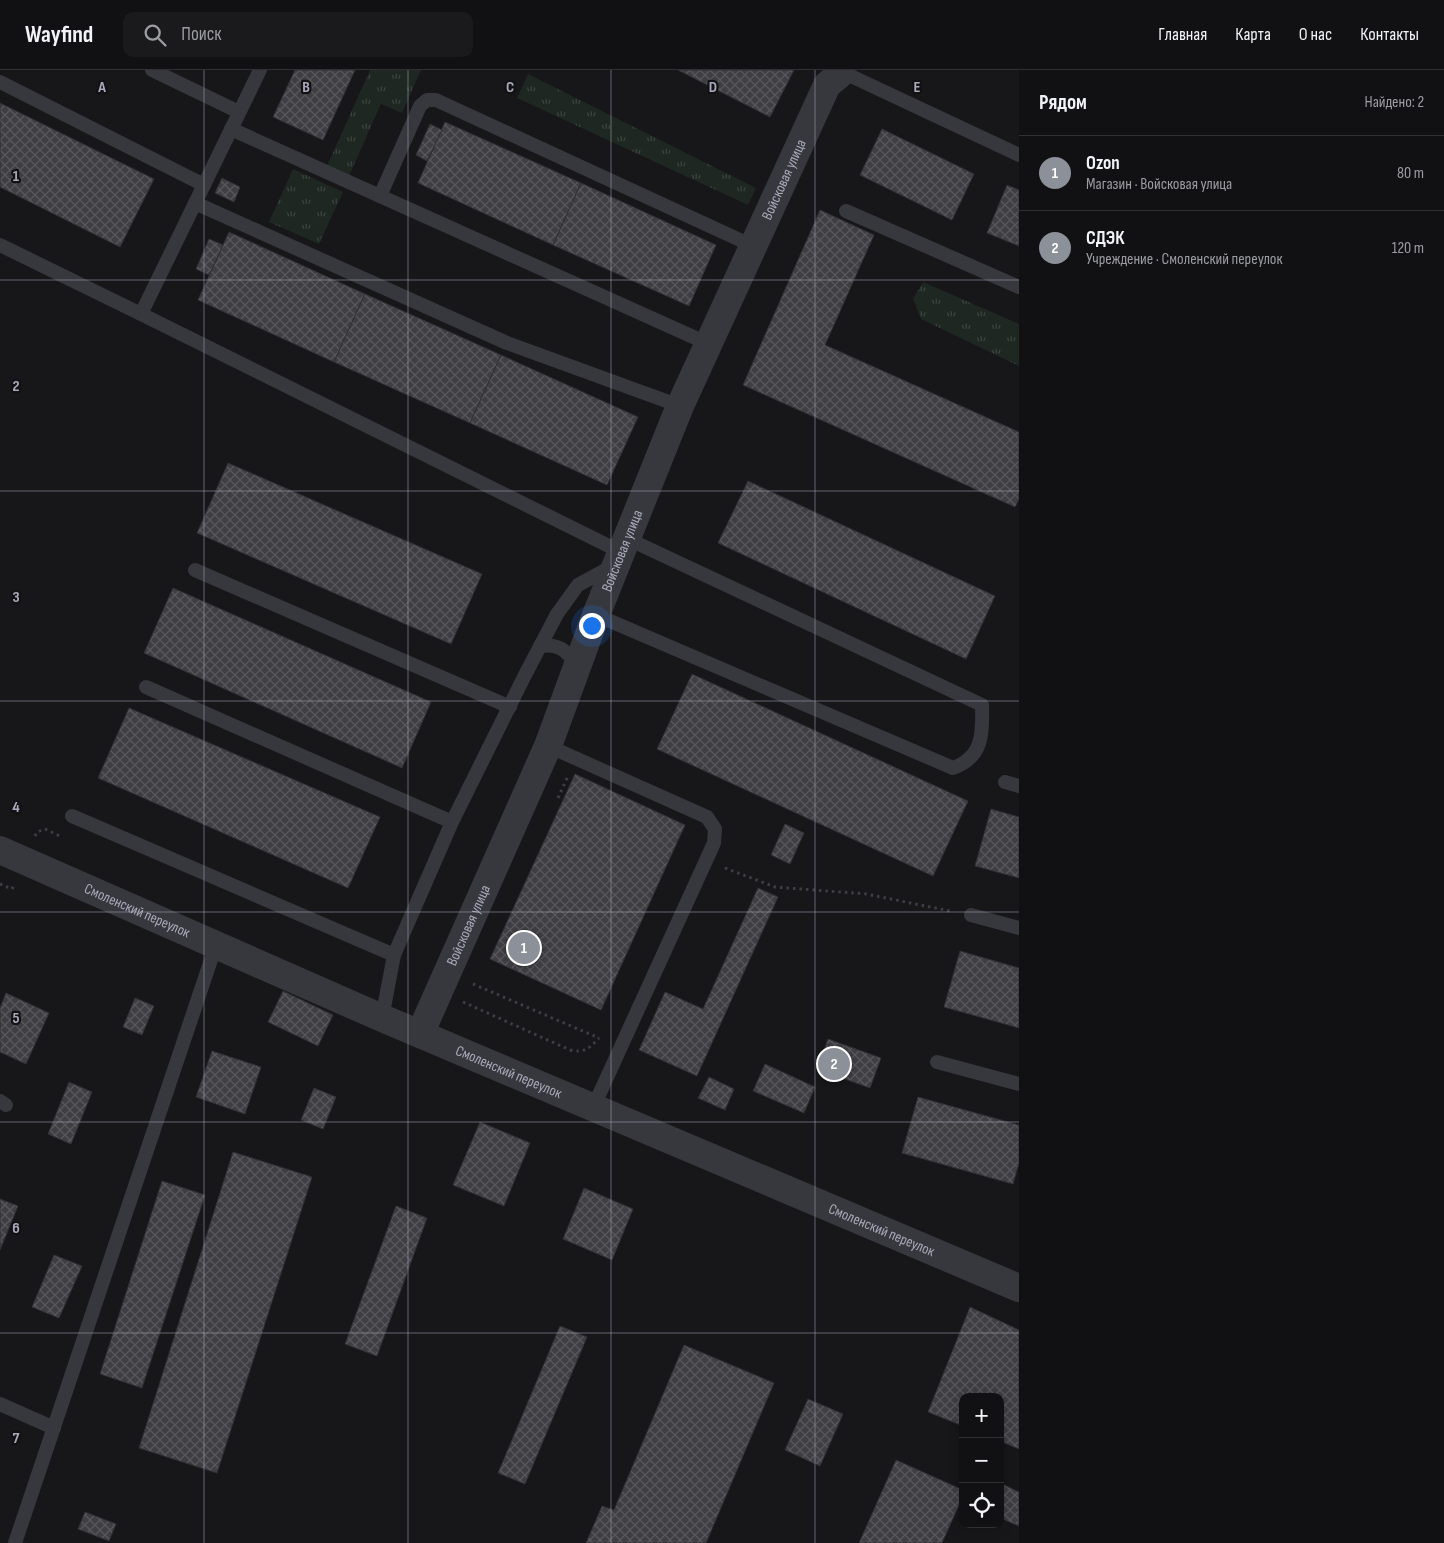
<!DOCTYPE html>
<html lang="ru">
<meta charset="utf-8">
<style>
:root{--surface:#111013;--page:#1a191c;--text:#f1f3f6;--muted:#9c9da0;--line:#303033;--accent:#8c9099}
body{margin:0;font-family:"Sofia Sans Condensed",sans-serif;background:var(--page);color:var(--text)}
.controls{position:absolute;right:15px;bottom:15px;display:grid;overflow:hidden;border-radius:10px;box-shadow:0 2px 12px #0003}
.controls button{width:45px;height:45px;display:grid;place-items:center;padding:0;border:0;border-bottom:1px solid var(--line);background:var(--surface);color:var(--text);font:25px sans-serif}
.you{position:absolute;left:591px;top:555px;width:18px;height:18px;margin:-12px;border:4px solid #fff;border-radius:50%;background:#1a73e8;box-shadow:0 0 0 8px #1a73e833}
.badge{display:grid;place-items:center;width:32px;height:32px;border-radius:50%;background:var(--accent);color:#fff;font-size:16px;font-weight:700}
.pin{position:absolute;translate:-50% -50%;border:2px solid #fff;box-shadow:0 1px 5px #0006}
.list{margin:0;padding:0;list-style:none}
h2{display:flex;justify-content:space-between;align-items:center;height:65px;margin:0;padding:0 20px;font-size:21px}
h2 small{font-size:16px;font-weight:400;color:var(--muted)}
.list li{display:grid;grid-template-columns:32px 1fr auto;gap:15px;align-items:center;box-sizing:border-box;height:75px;padding:0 20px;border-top:1px solid var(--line)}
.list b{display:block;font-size:19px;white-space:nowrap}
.list p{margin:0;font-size:16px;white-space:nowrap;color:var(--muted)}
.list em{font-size:16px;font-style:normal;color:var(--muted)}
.icon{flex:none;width:28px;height:28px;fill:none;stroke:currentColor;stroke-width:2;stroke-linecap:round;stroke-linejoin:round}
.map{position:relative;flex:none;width:1019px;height:1473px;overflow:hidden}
header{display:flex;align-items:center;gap:30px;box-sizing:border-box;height:70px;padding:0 25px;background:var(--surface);border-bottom:1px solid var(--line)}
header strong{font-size:24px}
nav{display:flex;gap:28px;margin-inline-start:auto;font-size:18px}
.search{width:350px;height:45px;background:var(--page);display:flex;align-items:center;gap:12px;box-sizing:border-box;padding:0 18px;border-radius:10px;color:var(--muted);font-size:19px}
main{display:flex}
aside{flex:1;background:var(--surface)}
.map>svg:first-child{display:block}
</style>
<header>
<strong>Wayfind</strong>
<div class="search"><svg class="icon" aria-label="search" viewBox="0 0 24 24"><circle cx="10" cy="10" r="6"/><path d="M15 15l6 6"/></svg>Поиск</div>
<nav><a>Главная</a><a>Карта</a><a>О нас</a><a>Контакты</a></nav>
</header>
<main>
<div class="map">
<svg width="1019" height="1473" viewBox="0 0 1019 1473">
<defs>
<pattern id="grass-tufts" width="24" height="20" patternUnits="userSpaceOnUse" patternTransform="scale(1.25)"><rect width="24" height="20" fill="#1e2721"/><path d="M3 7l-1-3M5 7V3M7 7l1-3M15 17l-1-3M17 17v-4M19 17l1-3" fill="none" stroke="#3c443f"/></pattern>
<pattern id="building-cross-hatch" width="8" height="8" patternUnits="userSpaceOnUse" patternTransform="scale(1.25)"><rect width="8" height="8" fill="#3e3e43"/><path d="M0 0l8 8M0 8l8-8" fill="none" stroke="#57575c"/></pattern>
</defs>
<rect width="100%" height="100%" fill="#171619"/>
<g fill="url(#grass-tufts)">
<path d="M370 0H421L402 43 381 34 349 106 327 96Z"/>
<path d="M528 4 756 118 748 135 517 28Z"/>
<path d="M293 99 343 122 319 174 269 152Z"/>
<path d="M923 212 1019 254V296L921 249 913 229Z"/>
</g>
<g fill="url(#building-cross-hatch)" stroke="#313035">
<path d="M295 0H355L323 70 273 47Z"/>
<path d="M678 0H794L770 47Z"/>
<path d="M0 33 154 109 120 177 0 117Z"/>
<path d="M445 52 581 113 553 175 418 113Z"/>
<path d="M430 54 442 60 427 91 416 85Z"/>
<path d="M882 59 974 104 952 150 860 105Z"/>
<path d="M222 108 240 117 234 132 215 123Z"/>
<path d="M581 113 716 175 689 236 553 175Z"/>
<path d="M1007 115 1019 120V176L987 163Z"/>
<path d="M820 140 874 165 825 275 1019 362V429L1015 437 743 315Z"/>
<path d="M229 162 365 224 334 292 198 230Z"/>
<path d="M209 169 223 175 209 205 196 199Z"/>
<path d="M365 224 501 285 470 353 334 292Z"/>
<path d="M501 285 638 347 607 415 470 353Z"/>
<path d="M228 393 482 504 451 574 197 463Z"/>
<path d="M748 411 995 526 966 589 718 473Z"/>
<path d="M173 518 431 632 402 698 144 583Z"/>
<path d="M692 604 968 731 933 806 657 679Z"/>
<path d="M129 638 380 747 348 818 98 708Z"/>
<path d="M575 704 685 755 601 940 490 889Z"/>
<path d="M991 739 1019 747V808L975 796Z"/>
<path d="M785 754 804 763 790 794 771 785Z"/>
<path d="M758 818 778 827 697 1006 639 980 665 922 703 939Z"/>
<path d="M960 881 1019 898V958L944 937Z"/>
<path d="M283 921 333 945 318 976 268 952Z"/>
<path d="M6 923 49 943 26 994 0 982V938Z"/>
<path d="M135 928 154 936 142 965 123 957Z"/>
<path d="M828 969 881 988 870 1018 817 999Z"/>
<path d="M212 981 261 997 245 1044 196 1027Z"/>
<path d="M765 994 815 1017 804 1043 753 1021Z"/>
<path d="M709 1007 734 1019 725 1040 698 1028Z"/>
<path d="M69 1012 92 1022 71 1074 48 1064Z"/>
<path d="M314 1018 336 1027 323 1059 301 1050Z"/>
<path d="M918 1027 1019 1055V1093L1013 1114 902 1083Z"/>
<path d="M480 1052 530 1073 504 1136 453 1115Z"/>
<path d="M233 1082 312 1107 217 1403 139 1378Z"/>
<path d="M162 1111 205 1125 142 1318 100 1304Z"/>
<path d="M584 1118 633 1139 612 1190 563 1169Z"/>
<path d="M0 1129 18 1136 0 1180Z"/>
<path d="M396 1136 427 1148 377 1286 345 1274Z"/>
<path d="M54 1185 82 1196 59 1248 32 1237Z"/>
<path d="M970 1237 1019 1260V1379L1000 1371V1327H963V1356L928 1342Z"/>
<path d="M560 1256 587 1267 525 1414 498 1403Z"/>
<path d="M684 1275 774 1313 706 1473H586L602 1436 614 1440Z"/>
<path d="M808 1329 843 1344 820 1396 785 1380Z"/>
<path d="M896 1390 963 1420V1426L942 1473H859Z"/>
<path d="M1000 1413 1019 1422V1456L1000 1448Z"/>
<path d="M85 1442 116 1454 109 1471 78 1459Z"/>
</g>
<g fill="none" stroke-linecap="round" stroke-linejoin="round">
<g stroke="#3d3e45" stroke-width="3" stroke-dasharray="2.5 4" stroke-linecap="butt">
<path d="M558 728 568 706"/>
<path d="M35 766 37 762 45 759 62 767"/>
<path d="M725 798 775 817 866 824 950 841"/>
<path d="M0 814 12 819 14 815"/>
<path d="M473 914 599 968"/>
<path d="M463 932 570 980C584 983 589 979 599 968"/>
</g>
<g stroke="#37373e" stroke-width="14">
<path d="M152 0 239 42"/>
<path d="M839 5 853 7 1019 85"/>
<path d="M0 12 204 115"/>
<path d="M231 59 709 274"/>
<path d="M380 126 420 36 427 30H436L753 176"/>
<path d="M195 133 507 273 680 336"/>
<path d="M846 141 1019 217"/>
<path d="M0 175 141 244 260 0"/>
<path d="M141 244 621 482"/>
<path d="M195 500 510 637"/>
<path d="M596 545 953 698C983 687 983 664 982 635L628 469"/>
<path d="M540 576C559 573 567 581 578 596"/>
<path d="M146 617 452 752"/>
<path d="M548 676 707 747 715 759 714 773 593 1038"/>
<path d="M1005 712 1019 716"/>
<path d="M72 746 394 885"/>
<path d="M971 845 1019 858"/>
<path d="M382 948 394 885 452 752 525 605 557 544 578 515 613 496"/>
<path d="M937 992 1019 1014"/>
<path d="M0 1031 6 1035"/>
<path d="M0 1334 54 1358"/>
<path d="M15 1473 216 875"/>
</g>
<g stroke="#37373e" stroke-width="28">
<path id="s1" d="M0 780 382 948 1019 1218"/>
<path id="s2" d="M420 964 548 676 596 545 680 336 827 15 839 5"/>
</g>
</g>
<path fill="none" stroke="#a8aab9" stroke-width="1" stroke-opacity="0.55" d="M204 0V1473M408 0V1473M611 0V1473M815 0V1473M0 210H1019M0 421H1019M0 631H1019M0 842H1019M0 1052H1019M0 1263H1019"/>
<g text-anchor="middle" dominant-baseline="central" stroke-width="4.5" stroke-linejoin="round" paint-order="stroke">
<g font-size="15" fill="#a8aab9" stroke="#121114">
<text stroke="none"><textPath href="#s2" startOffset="929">Войсковая улица</textPath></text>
<text stroke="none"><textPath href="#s2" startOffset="524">Войсковая улица</textPath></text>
<text stroke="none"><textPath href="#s1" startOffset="150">Смоленский переулок</textPath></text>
<text stroke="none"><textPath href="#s2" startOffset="119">Войсковая улица</textPath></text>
<text stroke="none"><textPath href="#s1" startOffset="555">Смоленский переулок</textPath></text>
<text stroke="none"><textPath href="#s1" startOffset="960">Смоленский переулок</textPath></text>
</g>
</g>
<g font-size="16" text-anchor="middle" font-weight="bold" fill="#a8aab9" stroke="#121114" stroke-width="4.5" stroke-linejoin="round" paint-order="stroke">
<text x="102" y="22">A</text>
<text x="306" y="22">B</text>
<text x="510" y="22">C</text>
<text x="713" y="22">D</text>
<text x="917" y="22">E</text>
<text x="16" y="111">1</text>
<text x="16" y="321">2</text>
<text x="16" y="532">3</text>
<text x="16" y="742">4</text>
<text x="16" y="953">5</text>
<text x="16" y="1163">6</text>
<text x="16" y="1373">7</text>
</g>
</svg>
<div class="controls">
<button>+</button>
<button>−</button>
<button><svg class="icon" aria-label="locate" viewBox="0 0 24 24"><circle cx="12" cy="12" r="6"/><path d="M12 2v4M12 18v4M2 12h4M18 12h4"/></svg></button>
</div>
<div class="you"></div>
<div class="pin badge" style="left:524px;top:878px">1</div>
<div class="pin badge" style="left:834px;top:994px">2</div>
</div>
<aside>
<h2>Рядом<small>Найдено: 2</small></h2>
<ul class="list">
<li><span class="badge">1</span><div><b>Ozon</b><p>Магазин · Войсковая улица</p></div><em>80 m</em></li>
<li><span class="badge">2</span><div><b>СДЭК</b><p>Учреждение · Смоленский переулок</p></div><em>120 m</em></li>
</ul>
</aside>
</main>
